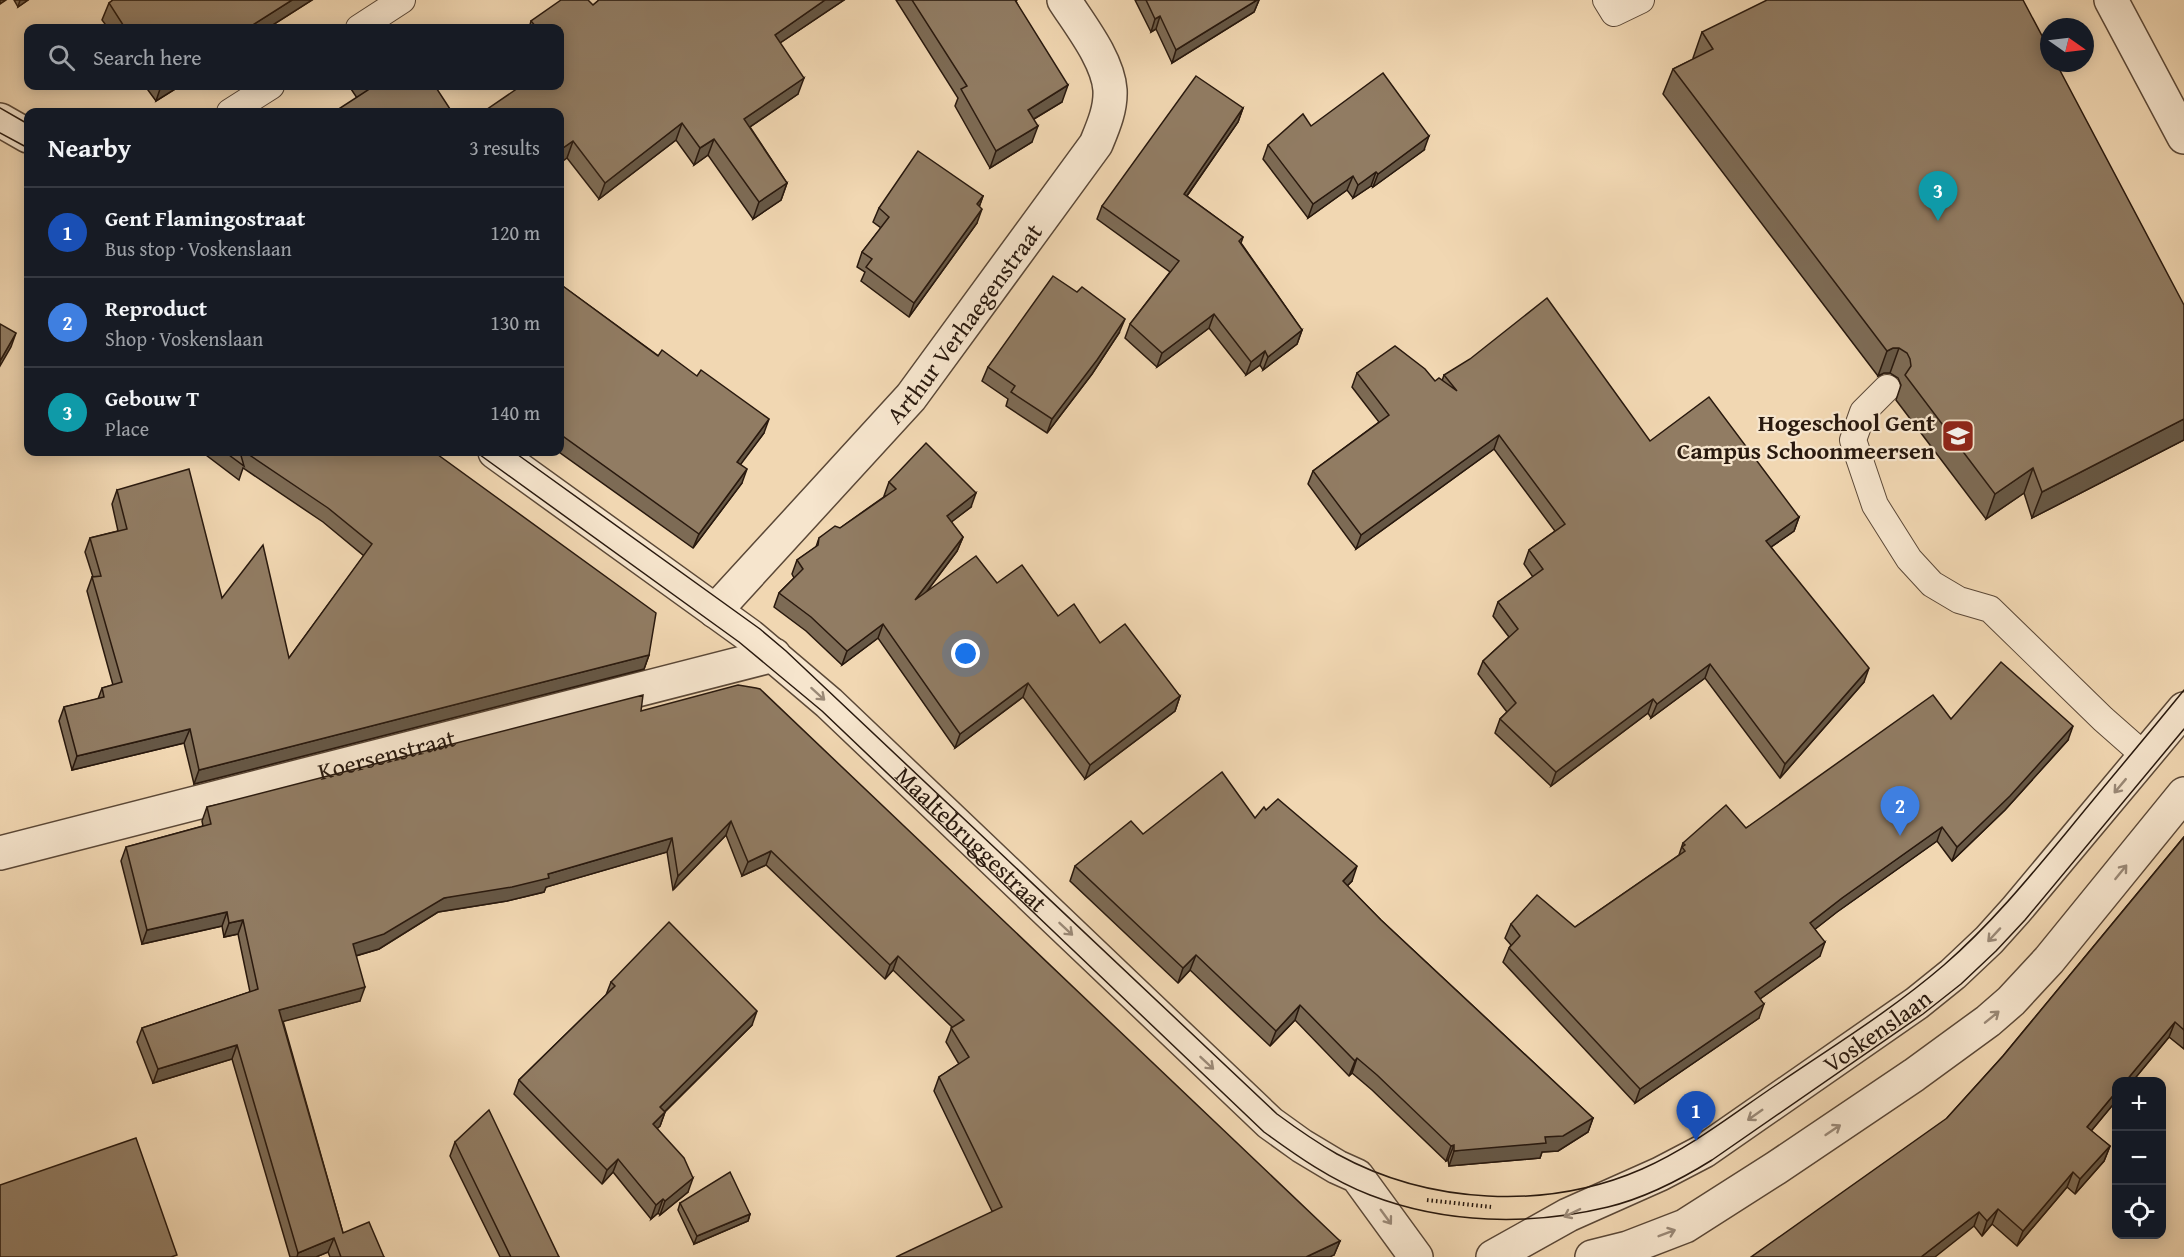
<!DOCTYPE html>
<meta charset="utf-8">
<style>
:root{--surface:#171b24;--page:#242831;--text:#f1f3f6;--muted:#9ea1a6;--line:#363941;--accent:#ea580c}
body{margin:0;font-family:"Gentium Book Plus",serif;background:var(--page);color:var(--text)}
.controls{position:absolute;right:18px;bottom:18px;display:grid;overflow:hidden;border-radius:12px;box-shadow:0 3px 15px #0003}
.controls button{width:54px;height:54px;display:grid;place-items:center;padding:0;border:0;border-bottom:2px solid var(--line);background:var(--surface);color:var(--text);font:30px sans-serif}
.compass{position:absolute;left:2040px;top:18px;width:54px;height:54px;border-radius:50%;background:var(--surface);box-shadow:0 3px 15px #0003;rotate:104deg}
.you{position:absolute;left:966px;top:654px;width:21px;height:21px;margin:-15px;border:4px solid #fff;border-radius:50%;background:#1a73e8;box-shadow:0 0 0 9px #1a73e833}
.badge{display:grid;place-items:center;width:39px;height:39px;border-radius:50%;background:var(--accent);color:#fff;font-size:20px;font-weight:700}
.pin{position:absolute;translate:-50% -50px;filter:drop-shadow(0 2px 3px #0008)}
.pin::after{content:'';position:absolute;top:32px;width:21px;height:18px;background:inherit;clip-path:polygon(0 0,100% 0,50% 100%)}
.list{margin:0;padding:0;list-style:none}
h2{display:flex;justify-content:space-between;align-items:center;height:78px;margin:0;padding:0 24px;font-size:26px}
h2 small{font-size:20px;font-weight:400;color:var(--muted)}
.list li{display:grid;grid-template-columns:39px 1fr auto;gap:18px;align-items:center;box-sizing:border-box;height:90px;padding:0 24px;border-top:2px solid var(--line)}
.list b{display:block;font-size:22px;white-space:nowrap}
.list p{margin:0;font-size:20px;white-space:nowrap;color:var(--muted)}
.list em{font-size:20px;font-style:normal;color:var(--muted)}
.icon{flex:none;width:33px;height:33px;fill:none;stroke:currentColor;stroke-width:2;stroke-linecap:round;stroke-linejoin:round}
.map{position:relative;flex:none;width:2184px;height:1257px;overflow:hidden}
.search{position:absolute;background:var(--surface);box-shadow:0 3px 15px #0003;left:24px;top:24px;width:540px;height:66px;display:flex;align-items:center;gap:15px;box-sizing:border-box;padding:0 21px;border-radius:12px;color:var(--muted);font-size:22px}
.panel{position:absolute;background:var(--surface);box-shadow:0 3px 15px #0003;left:24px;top:108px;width:540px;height:348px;border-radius:12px}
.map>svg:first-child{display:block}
</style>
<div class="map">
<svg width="2184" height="1257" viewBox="0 0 2184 1257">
<rect width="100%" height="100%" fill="#f1d7b2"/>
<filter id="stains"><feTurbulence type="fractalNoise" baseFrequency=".00333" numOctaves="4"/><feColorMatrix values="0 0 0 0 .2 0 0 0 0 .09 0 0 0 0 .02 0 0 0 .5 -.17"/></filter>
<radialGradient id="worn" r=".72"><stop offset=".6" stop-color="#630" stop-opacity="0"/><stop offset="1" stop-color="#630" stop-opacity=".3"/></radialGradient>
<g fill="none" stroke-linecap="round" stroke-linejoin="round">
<defs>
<g id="service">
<path d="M1606 0 1614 13 1641 0"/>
<path d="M359 28 402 0"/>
<path d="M230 112 271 86"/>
<path d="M1887 388 1863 412 1853 440 1875 505 1909 559 1932 584 1959 600 1990 609 2103 719 2145 756"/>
</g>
<path id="pedestrian" d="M2111 0 2184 137"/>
<g id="minor">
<path d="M0 120 28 136"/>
<path id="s1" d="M495 452 750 636 829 703 1270 1123 1302 1146 1337 1167 1357 1176 1416 1257"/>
<path id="s2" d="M715 611 911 397 1096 144C1103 127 1111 109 1110 90 1108 60 1080 25 1064 0"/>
<path id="s3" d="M0 853 774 655"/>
</g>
<g id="tertiary">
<path id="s4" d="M1493 1257 1568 1215 1660 1174 1704 1151 1917 1003 1953 974 1989 940 2016 910 2184 709"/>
<path d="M1592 1257 1628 1248 1685 1226 1776 1168 1914 1075 1988 1021 2011 1001 2049 960 2184 794"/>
</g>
</defs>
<use href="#service" stroke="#5b4837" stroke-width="28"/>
<use href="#pedestrian" stroke="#5b4837" stroke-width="36"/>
<use href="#minor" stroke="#5b4837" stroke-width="36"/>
<use href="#tertiary" stroke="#5b4837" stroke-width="36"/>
<path stroke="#29190e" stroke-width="4" stroke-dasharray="1.5 3" stroke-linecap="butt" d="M1427 1200 1491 1207"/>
<use href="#service" stroke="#f6e5cd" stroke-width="26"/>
<use href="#pedestrian" stroke="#f6e5cd" stroke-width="33"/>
<use href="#minor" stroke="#f6e5cd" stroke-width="33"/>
<use href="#tertiary" stroke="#f6e5cd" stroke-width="33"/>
<g stroke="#29190e" stroke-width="1.5">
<path d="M0 108 28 124"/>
<path d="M0 133 28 148"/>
<path d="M476 452 739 642 822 711 1264 1132C1297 1156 1331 1180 1370 1195 1445 1224 1530 1226 1608 1207 1645 1198 1680 1180 1712 1160L1923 1014 1961 984 1996 951 2025 920 2184 729"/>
<path d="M514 452 760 629 786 651 1277 1114C1296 1128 1316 1142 1337 1154 1428 1204 1546 1211 1642 1169 1692 1147 1734 1113 1779 1083 1835 1045 1893 1009 1944 965 1989 926 2028 879 2066 833 2105 785 2145 738 2184 690"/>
</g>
</g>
<g fill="#7d6b55" stroke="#29190e" stroke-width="1.5">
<path d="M14 0H28L18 7Z"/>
<path d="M113 0H312L268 28H108L102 20 109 3Z"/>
<path d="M599 0H844L780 43 798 94 750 127 787 183 781 200 753 219 708 155 694 165 676 140 599 199 567 158 560 86V28H529L531 21 593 5Z"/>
<path d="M896 0H1017L1016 1 1062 102 1034 119 1032 142 990 168 955 106 958 98Z"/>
<path d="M1135 0H1259L1254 12 1172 63 1156 29 1151 32Z"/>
<path d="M1702 32 2184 305V440L2032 518 2024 493 1986 519 1896 400 1901 385 1898 378 1890 373H1884L1878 376 1663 94 1673 69 1694 59 1693 58Z"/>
<path d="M145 86H180L156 101Z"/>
<path d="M349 86H435L357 98Z"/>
<path d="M1243 108 1238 122 1187 196 1243 237 1241 243 1302 330 1297 344 1263 370 1260 365 1246 375 1209 328 1157 367 1125 338 1130 324 1170 272 1097 219 1102 206Z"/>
<path d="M1311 126 1424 150 1373 187 1371 186 1353 198 1347 190 1308 218 1263 159 1268 145Z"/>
<path d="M983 196 979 207 977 223 909 317 861 281 865 272 857 267 862 252 881 228 873 222 879 208Z"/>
<path d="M560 284 764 433 740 464 742 483 693 548 559 452Z"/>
<path d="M1119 333 1092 374 1047 433 1006 406 1008 399 982 381 988 367Z"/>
<path d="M1357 373 1435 381H1442L1444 375 1650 441 1799 517 1794 531 1771 547 1864 682 1780 778 1705 678 1651 718 1648 713 1551 786 1495 733 1500 719 1507 712 1478 674 1483 661 1509 637 1493 616 1498 602 1533 577 1524 564 1529 550 1555 531 1494 449 1356 549 1308 484 1313 471 1379 422 1352 387Z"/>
<path d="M202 452H434L649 655 644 669 194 784 184 743 72 770 59 721 64 707 98 699 102 688 113 685 87 591 92 577H93L85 552 90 538 118 531 112 504 117 490 222 598 289 658 364 556 323 522 243 468 239 480Z"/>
<path d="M889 482 971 507 951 522 963 537 957 551 927 591 997 583 1058 616 1100 643 1180 696 1175 711 1085 779 1023 697 955 748 878 638 842 665 806 631 774 607 779 593 794 578 792 574 797 560 816 547 819 538 840 528 885 496H884Z"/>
<path d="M641 711 1340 1241 1334 1255 992 1211 934 1091 939 1077 959 1064 946 1042 952 1027 893 970 885 979 766 865 742 876 726 835 673 890 667 852 546 887 544 892 507 901 438 912 379 949 356 956 360 1001 283 1021 343 1233 384 1257H330L328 1252 316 1257H290L232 1059 153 1083 137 1042 142 1028 250 992 238 934 224 937 222 926 142 944 121 861 126 847 203 826 202 821 207 807Z"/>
<path d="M1951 719 2068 740 2005 810 1952 861 1937 841 1837 912 1815 929 1820 956 1760 999 1759 1018 1635 1103 1503 962 1509 948 1511 945 1505 938 1511 924 1575 927 1679 855 1683 843 1746 828Z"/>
<path d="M1255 818 1352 881 1347 886 1381 920 1593 1118 1588 1132 1558 1151 1542 1152 1540 1158 1449 1166 1448 1160 1446 1161 1372 1090 1352 1073 1349 1076 1295 1020 1270 1046 1190 970 1178 983 1070 881 1075 866 1143 834Z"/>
<path d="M2184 837V1049L2169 1037 2091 1131 2110 1146 2104 1161 2075 1194 2067 1187 2017 1246 1992 1224 1982 1236 1974 1226 1947 1118 2003 1056Z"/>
<path d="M611 982 752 1025 665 1112 660 1126 657 1128 688 1192 660 1215 658 1213 651 1219 613 1172 602 1184 514 1094 519 1080 606 995Z"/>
<path d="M455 1142 559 1257H500L450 1156Z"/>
<path d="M680 1203 750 1214 748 1221 694 1244 678 1210Z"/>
</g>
<g fill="#665745" stroke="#29190e" stroke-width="1.5">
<path d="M0 0H6L0 4Z"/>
<path d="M20 0H28L18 7Z"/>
<path d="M292 0H312L268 28H248Z"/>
<path d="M825 0H844L768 51 775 35Z"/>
<path d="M1257 0H1259L1254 12 1172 63 1176 50Z"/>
<path d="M1160 16 1156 29 1151 32 1155 19Z"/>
<path d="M804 78 798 94 738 135 744 119Z"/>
<path d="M1068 85 1062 102 1022 126 1028 110Z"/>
<path d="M161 86H180L156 101Z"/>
<path d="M1243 108 1238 122 1179 207 1184 194Z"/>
<path d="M682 123 676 140 599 199 605 183Z"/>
<path d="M1038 126 1032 142 990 168 996 151Z"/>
<path d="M1429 136 1424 150 1373 187 1378 174Z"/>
<path d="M714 139 708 155 694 165 700 148Z"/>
<path d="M573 141 567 158 560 163V150Z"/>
<path d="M1376 172 1371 186 1353 198 1358 185Z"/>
<path d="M1353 176 1347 190 1308 218 1313 204Z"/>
<path d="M787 183 781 200 753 219 759 202Z"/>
<path d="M983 196 978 210 977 204Z"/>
<path d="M982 209 977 223 909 317 914 303Z"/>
<path d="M1214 314 1209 328 1157 367 1162 353Z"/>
<path d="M1125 319 1119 333 1092 374 1047 433 1052 419Z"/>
<path d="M1302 330 1297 344 1263 370 1268 357Z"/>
<path d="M16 333 11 347 0 366V361Z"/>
<path d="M1893 348H1899L1890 373H1884L1878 376 1887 351Z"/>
<path d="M1265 351 1260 365 1246 375 1251 362Z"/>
<path d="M769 419 764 433 732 476 737 462Z"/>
<path d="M2184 419V440L2032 518 2042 492Z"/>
<path d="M1499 435 1494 449 1356 549 1361 535Z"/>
<path d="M2033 468 2024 493 1986 519 1995 494Z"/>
<path d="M747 469 742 483 693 548 699 534Z"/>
<path d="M976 493 971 507 941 530 947 516Z"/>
<path d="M1799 517 1794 531 1761 554 1766 541Z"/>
<path d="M963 537 957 551 910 614 915 600Z"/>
<path d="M883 624 878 638 842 665 847 651Z"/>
<path d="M649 655 644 669 194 784 199 770Z"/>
<path d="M1710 664 1705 678 1651 718 1657 704Z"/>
<path d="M1869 668 1864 682 1780 778 1785 764Z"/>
<path d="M1028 683 1023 697 955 748 960 734Z"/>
<path d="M1180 696 1175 711 1085 779 1090 765Z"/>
<path d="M1653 699 1648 713 1551 786 1556 772Z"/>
<path d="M2073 726 2068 740 2005 810 1952 861 1957 847Z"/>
<path d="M190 729 184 743 72 770 77 756Z"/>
<path d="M731 821 726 835 673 890 678 876Z"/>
<path d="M1942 827 1937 841 1837 912 1805 937 1810 923 1842 898Z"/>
<path d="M672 838 667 852 546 887 544 892 507 901 438 912 379 949 348 958 353 944 444 898 548 874Z"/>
<path d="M771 851 766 865 742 876 748 862Z"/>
<path d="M1357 866 1352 881 1337 896 1343 881Z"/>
<path d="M227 912 222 926 142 944 147 930Z"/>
<path d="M243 920 238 934 224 937 229 923Z"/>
<path d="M1825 942 1820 956 1750 1006 1755 992Z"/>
<path d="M1196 955 1190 970 1178 983 1183 968Z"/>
<path d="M898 956 893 970 885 979 890 965Z"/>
<path d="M365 987 360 1001 274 1024 279 1010Z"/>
<path d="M1764 1004 1759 1018 1635 1103 1640 1089Z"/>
<path d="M1300 1005 1295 1020 1270 1046 1276 1031Z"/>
<path d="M757 1011 752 1025 655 1121 660 1107Z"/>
<path d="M2175 1022 2169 1037 2132 1082H2125Z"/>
<path d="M237 1045 232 1059 153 1083 158 1069Z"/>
<path d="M1357 1058 1352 1073 1349 1076 1355 1061Z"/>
<path d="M2116 1092V1101L2082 1142 2087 1127Z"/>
<path d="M665 1112 660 1126 648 1137 653 1124Z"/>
<path d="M1593 1118 1588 1132 1558 1151 1542 1152 1540 1158 1449 1166 1454 1151 1545 1137Z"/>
<path d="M1454 1145 1448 1160 1446 1161 1451 1146Z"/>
<path d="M2110 1146 2104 1161 2075 1194 2080 1179Z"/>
<path d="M618 1159 613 1172 602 1184 607 1170Z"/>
<path d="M2073 1172 2067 1187 2017 1246 2023 1231Z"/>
<path d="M693 1178 688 1192 660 1215 665 1201Z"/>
<path d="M663 1199 658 1213 651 1219 656 1205Z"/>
<path d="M1998 1209 1992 1224 1982 1236 1987 1221Z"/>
<path d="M1979 1212 1974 1226 1935 1257H1921Z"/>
<path d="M750 1214 748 1221 694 1244 697 1236Z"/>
<path d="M334 1238 328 1252 316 1257H297L298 1253Z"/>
<path d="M1340 1241 1334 1255 1330 1257H1306Z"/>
</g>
<g fill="#917c63" stroke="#29190e" stroke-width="1.5">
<path d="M113 0H292L248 28H125L109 3Z"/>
<path d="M561 0H588L593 5 599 0H825L775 35 804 78 744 119 787 183 759 202 714 139 700 148 682 123 605 183 573 141 560 150V112H483L521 86H560V28H537L531 21Z"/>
<path d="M912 0H1015L1068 85 1028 110 1038 126 996 151 961 89 967 86Z"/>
<path d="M1146 0H1257L1176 50 1160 16 1155 19Z"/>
<path d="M1767 0H2023L2049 49V63H2056L2184 305V419L2042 492 2033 468 1995 494 1905 375 1911 366 1910 359 1907 353 1899 348H1893L1887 351 1673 69 1713 49 1702 32Z"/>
<path d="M1383 73 1429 136 1378 174 1376 172 1358 185 1353 176 1313 204 1268 145 1303 114 1311 126Z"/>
<path d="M1196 76 1243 108 1184 194 1243 237 1239 241 1302 330 1268 357 1265 351 1251 362 1214 314 1162 353 1130 324 1179 261 1102 206Z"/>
<path d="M366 86H435L452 112H334L368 90Z"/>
<path d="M918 151 983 196 977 204 982 209 914 303 866 267 872 259 862 252 889 217 879 208Z"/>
<path d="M1053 276 1077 292 1082 287 1125 319 1097 360 1052 419 1011 392 1015 386 988 367Z"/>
<path d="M560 284 658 356 662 350 697 376 701 370 769 419 737 462 747 469 699 534 560 434Z"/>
<path d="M1547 298 1650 441 1709 397 1799 517 1766 541 1869 668 1785 764 1710 664 1657 704 1653 699 1556 772 1500 719 1516 703 1483 661 1518 629 1498 602 1543 569 1529 550 1565 524 1499 435 1361 535 1313 471 1389 415 1357 373 1395 346 1425 369 1435 381 1439 378 1457 391 1444 375 1470 359Z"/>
<path d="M0 324 16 333 0 361Z"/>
<path d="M926 443 976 493 947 516 963 537 915 600 976 556 997 583 1022 565 1058 616 1074 604 1100 643 1125 624 1180 696 1090 765 1028 683 960 734 883 624 847 651 811 617 779 593 803 569 797 560 818 545 819 538 835 526 840 528 896 489 889 482Z"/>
<path d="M225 452H240L244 466Z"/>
<path d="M245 452H434L656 613 649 655 199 770 190 729 77 756 64 707 104 697 102 688 122 682 92 577 101 576 90 538 127 529 117 490 189 469 222 598 263 545 289 658 372 544 328 508Z"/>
<path d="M2001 662 2073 726 2010 796 1957 847 1942 827 1842 898 1810 923 1825 942 1755 992 1764 1004 1640 1089 1509 948 1520 936 1511 924 1537 895 1575 927 1685 851 1682 847 1685 845 1683 843 1726 805 1746 828 1933 695 1951 719Z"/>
<path d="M738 685 756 688 760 689 1340 1241 1306 1257H896L1002 1207 939 1077 969 1057 951 1028 964 1020 898 956 890 965 771 851 748 862 731 821 678 876 672 838 548 874 549 878 512 887 444 898 384 934 353 944 365 987 279 1010 343 1233 369 1222 384 1257H341L334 1238 298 1253 237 1045 158 1069 142 1028 258 989 243 920 229 923 227 912 147 930 126 847 211 824 207 807 643 695 641 711Z"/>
<path d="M1222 772 1255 818 1264 807 1266 810 1278 799 1357 866 1343 881 1381 920 1593 1118 1563 1136 1545 1137 1546 1143 1454 1151V1145L1451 1146 1377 1075 1357 1058 1355 1061 1300 1005 1276 1031 1196 955 1183 968 1075 866 1131 821 1143 834Z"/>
<path d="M2184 837V1030L2175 1022 2125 1082H2116V1092L2087 1127 2110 1146 2080 1179 2073 1172 2023 1231 1998 1209 1987 1221 1979 1212 1921 1257H1751L1947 1118 2003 1056Z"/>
<path d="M669 922 757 1011 660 1107 665 1112 653 1124 684 1158 693 1178 665 1201 663 1199 656 1205 618 1159 607 1170 519 1080 615 986 611 982Z"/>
<path d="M489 1110 559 1257H511L455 1142Z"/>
<path d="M136 1138 177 1255 171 1257H0V1185Z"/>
<path d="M730 1172 750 1214 697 1236 680 1203Z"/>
</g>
<defs><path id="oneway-shaft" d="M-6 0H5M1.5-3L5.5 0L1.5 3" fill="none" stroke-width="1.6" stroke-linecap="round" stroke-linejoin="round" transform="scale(1.5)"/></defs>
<g stroke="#9a8977">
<use href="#oneway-shaft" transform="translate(818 694) rotate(42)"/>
<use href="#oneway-shaft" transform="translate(2120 786) rotate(130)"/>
<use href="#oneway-shaft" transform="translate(2121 872) rotate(-51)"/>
<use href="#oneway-shaft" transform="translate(1066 929) rotate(43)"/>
<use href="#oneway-shaft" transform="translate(1994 935) rotate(133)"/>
<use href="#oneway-shaft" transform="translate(1992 1017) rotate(-39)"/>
<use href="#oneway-shaft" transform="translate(1207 1063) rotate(43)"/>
<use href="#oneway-shaft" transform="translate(1755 1115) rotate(145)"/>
<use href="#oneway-shaft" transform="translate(1833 1130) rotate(-34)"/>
<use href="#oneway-shaft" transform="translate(1572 1213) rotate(154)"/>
<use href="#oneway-shaft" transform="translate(1386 1217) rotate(54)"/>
<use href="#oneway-shaft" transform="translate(1667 1233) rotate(-21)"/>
</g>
<defs>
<symbol id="university-square" viewBox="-11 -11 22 22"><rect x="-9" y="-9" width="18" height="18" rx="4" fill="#8f2418" stroke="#f6e5cd"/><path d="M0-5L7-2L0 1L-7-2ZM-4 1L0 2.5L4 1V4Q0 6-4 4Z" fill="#fff"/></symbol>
</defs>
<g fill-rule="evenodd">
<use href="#university-square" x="1939" y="417" width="38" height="38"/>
</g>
<g text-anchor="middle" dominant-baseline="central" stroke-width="4.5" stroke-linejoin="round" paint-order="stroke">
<g font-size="24" fill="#29190e" stroke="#f6e5cd">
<text stroke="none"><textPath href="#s2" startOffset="381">Arthur Verhaegenstraat</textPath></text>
<text stroke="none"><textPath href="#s3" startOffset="399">Koersenstraat</textPath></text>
<text stroke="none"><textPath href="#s1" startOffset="615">Maaltebruggestraat</textPath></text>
<text stroke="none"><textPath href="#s4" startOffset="447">Voskenslaan</textPath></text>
</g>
<g font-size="24" font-weight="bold" fill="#29190e" stroke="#f6e5cd" text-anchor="end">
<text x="1935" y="422">Hogeschool Gent<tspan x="1935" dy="28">Campus Schoonmeersen</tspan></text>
</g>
</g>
<rect width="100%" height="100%" filter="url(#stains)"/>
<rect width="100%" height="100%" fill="url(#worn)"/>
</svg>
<div class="controls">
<button>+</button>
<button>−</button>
<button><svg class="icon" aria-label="locate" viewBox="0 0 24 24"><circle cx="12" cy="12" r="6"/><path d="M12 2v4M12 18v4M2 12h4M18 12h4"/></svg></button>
</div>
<svg class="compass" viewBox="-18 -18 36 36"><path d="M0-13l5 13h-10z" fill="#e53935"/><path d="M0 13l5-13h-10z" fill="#9ea1a6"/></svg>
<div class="you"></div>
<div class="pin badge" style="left:1696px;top:1141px;background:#1a4fb4">1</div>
<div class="pin badge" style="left:1900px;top:836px;background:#3f7fe0">2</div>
<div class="pin badge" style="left:1938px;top:221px;background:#0f9aa8">3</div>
<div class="search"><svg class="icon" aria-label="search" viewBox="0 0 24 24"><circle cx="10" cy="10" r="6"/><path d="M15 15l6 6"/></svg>Search here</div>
<section class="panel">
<h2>Nearby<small>3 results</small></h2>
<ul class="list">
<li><span class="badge" style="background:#1a4fb4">1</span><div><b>Gent Flamingostraat</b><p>Bus stop · Voskenslaan</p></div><em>120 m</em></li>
<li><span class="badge" style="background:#3f7fe0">2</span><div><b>Reproduct</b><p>Shop · Voskenslaan</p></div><em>130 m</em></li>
<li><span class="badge" style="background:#0f9aa8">3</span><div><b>Gebouw T</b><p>Place</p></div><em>140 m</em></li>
</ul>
</section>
</div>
